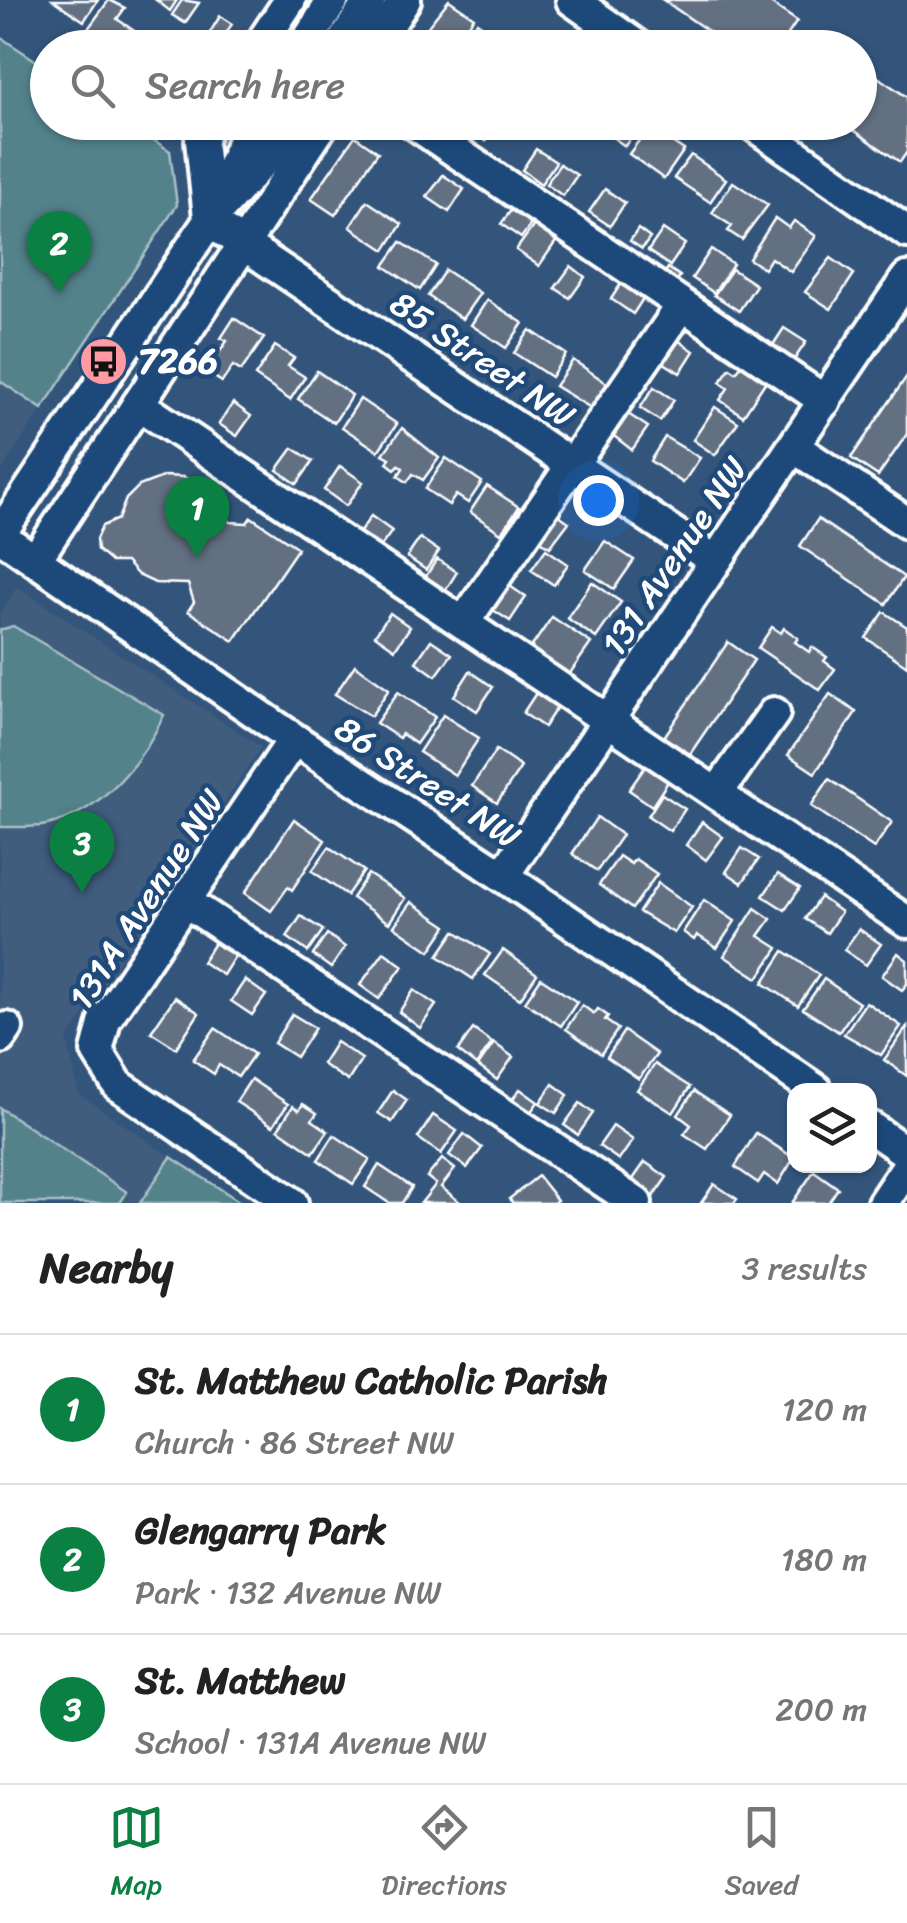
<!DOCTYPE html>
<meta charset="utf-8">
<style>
:root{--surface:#fff;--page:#f2f2f2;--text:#222;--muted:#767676;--line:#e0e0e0;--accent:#0b8043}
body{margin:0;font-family:Sriracha,sans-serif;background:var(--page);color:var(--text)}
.controls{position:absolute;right:30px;bottom:30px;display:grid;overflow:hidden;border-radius:20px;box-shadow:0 2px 8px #0004}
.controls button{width:90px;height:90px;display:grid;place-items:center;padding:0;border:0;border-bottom:2px solid var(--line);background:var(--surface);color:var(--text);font:50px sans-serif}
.you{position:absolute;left:598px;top:500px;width:35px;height:35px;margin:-25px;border:8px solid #fff;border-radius:50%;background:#1a73e8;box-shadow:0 0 0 15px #1a73e833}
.badge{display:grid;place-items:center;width:65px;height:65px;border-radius:50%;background:var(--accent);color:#fff;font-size:32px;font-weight:700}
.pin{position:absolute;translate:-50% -82px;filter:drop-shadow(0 2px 5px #0008)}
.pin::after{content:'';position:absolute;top:52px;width:35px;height:30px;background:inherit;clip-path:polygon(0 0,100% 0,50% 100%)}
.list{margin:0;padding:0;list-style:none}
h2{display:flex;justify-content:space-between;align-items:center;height:130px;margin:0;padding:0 40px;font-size:42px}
h2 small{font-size:32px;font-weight:400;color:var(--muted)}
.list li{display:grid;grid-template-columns:65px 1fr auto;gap:30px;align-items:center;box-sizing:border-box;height:150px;padding:0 40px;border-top:2px solid var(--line)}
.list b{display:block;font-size:38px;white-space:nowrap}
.list p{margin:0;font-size:32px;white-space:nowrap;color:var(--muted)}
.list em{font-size:32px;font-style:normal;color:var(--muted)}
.icon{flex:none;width:55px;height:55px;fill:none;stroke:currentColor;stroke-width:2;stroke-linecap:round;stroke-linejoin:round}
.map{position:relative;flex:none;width:907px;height:1203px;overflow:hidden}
.search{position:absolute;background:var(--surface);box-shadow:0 2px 8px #0004;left:30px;right:30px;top:30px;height:110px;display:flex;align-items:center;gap:25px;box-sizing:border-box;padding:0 35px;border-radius:55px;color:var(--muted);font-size:38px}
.sheet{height:580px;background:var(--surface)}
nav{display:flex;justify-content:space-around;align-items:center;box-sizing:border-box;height:140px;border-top:2px solid var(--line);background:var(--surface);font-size:28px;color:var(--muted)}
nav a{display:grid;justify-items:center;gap:5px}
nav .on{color:var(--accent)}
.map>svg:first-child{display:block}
</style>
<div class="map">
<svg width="907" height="1203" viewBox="0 0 907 1203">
<rect width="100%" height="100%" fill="#33557c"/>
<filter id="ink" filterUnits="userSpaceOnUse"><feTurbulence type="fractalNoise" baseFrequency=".01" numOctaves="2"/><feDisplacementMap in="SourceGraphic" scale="20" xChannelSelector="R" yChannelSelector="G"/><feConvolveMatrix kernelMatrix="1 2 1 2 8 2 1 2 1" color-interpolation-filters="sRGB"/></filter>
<g filter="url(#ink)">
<g fill="#415d7e">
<path d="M0 381 42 409 0 472Z"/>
<path d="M17 587 261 747 67 1040 79 1094 171 1157 140 1203H0V613Z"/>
</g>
<g fill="#53828b" stroke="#a9c0c5" stroke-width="2.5">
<path d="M306 0H317L287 47 275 48Z"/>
<path d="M0 37 47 68 48 122 128 123 170 151 177 205 42 409 0 381Z"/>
<path d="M13 626 164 715C142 762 101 813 47 825 33 828 15 827 0 827V630Z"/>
<path d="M0 1108 127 1192 120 1203H0Z"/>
<path d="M171 1157 242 1203H140Z"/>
</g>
<g fill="#627082" stroke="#fff" stroke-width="2.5">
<path d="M53 0H98L84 21Z"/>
<path d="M109 0 125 8 117 19 159 48H98L82 37Z"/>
<path d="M156 0H177L170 11Z"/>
<path d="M182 0 199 3 185 23 172 15Z"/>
<path d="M449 0 474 17 452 48H442L422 34Z"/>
<path d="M663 0H766L797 21 779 48H733Z"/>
<path d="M220 16 232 24 220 42 209 34Z"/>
<path d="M477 22 509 44 507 48 461 47Z"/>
<path d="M860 65 907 97V152L900 162 842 122H860Z"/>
<path d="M469 122H498L486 141 465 128Z"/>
<path d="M591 122H641L625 146Z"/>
<path d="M649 127 684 150 664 179 629 154Z"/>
<path d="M355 136 378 152 335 215 311 199Z"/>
<path d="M536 149 556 162 541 184 522 170Z"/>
<path d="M691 155 726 179 710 202 674 178Z"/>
<path d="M560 164 577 175 563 196 546 184Z"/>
<path d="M443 175 464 189 449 212 427 197Z"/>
<path d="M733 182 768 205 742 240 728 231 732 226 712 213Z"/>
<path d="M605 189 625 203 610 226 589 212Z"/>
<path d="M367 201 402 224 385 250 350 227Z"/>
<path d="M514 206 534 220 521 238 501 224Z"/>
<path d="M775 218 789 228 794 221 816 236 791 272 771 258 764 269 749 259Z"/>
<path d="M537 221 559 237 539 266 516 250Z"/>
<path d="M638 229 650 238 642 249 630 241Z"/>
<path d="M663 229 685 244 670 266 648 251Z"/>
<path d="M401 242 436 265 420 290 384 266Z"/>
<path d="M711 249 733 264 714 293 692 278Z"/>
<path d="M831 258 854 274 831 309 805 292Z"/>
<path d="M571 266 585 277 570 298 555 288Z"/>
<path d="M668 268 680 276 675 284 658 283Z"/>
<path d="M732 269 756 285 739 311 714 295Z"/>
<path d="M445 270 480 293 462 319 428 296Z"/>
<path d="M624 279 646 294 633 314 611 299Z"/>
<path d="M487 300 523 323 506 348 471 325Z"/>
<path d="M234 318 264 338 241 371 233 366 222 382 202 369 214 350 219 353 227 341 221 338Z"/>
<path d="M784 328 806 342 790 366 769 351Z"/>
<path d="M530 330 566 354 551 377 514 353Z"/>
<path d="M672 336 694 351 680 373 658 359Z"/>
<path d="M275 346 294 358 288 366 305 377 290 400 255 376Z"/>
<path d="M573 360 608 384 591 408 555 386Z"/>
<path d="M742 365 766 381 743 416 720 400 728 388 720 382 730 368 736 372Z"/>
<path d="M317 371 352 395 334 423 298 399Z"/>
<path d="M907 376V434L878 476 851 458Z"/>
<path d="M654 387 674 400 660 421 640 408Z"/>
<path d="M360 399 397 424 378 451 342 427Z"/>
<path d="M233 403 251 416 237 436 219 424Z"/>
<path d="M715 407 738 422 715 455 693 440Z"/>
<path d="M625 412 648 427 632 450 610 433Z"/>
<path d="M402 428 439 458 423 480 413 474 407 482 398 476 403 468 399 465 395 469 387 463 390 458 383 454Z"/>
<path d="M665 437 700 458 683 483 650 461Z"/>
<path d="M293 448 313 461 297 484 277 470Z"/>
<path d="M446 458 482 482 468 503 456 495 449 505 425 489Z"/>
<path d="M340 466 363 482 346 506 324 490Z"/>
<path d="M165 476 183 477 200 483 214 495 230 522 247 523 251 517 298 548 234 641 188 611 194 602 188 584 155 583 138 575 126 562H111L97 550 96 539 102 526 118 519 126 499 139 486Z"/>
<path d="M487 486 519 507 501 533 470 512Z"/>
<path d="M553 511 569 522 550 547 536 538Z"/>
<path d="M371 516 392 531 376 553 355 539Z"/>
<path d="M818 519 904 577 886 604 800 546Z"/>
<path d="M420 538 439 551 426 570 407 557Z"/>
<path d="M605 541 634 560 614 589 585 570Z"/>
<path d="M546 549 568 564 554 585 531 570Z"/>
<path d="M437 559 457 572 442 596 422 582Z"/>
<path d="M504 582 526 597 510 621 487 606Z"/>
<path d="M592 582 621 602 596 638 567 618Z"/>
<path d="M884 612 907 627V666L866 638Z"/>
<path d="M390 613 410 627 395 649 375 635Z"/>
<path d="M552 617 591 643 566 679 528 652Z"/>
<path d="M772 627 781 633 784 628 798 638 795 642 809 652 812 647 827 657 824 661 835 669 820 690 758 648Z"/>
<path d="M431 640 452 654 436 676 416 662Z"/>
<path d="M728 642 754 660 690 754 664 737Z"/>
<path d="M355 665 389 689 371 716 335 694Z"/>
<path d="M470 671 493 687 477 711 454 696Z"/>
<path d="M398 692 435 717 416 744 402 734 399 738 376 723Z"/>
<path d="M536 693 557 707 544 727 523 713Z"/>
<path d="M830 694 856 712 815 773 788 755Z"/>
<path d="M443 715 479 738 455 775 419 752Z"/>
<path d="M496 750 521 767 497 803 472 786Z"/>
<path d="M647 764 669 780 652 806 629 790Z"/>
<path d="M829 779 892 822 874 848 811 806Z"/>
<path d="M662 794 685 809 670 831 648 816Z"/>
<path d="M597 817 622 835 597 871 572 854Z"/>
<path d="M294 819 325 840 292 890 288 887 271 911 245 893Z"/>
<path d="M702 822 723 837 706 860 686 845Z"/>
<path d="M329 847 364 871 347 895 312 871Z"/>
<path d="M742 848 759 859 742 883 726 872Z"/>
<path d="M619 856 631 864 635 859 657 874 632 909 599 885Z"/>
<path d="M368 874 405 898 389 923 352 898Z"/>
<path d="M778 874 800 888 785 910 763 896Z"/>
<path d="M658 883 692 907 674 933 639 912Z"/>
<path d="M820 897 841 912 827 933 805 919Z"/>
<path d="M704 900 735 921 717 948 697 935 694 940 683 932Z"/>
<path d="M411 902 447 926 430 951 394 926Z"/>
<path d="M755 908 771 919 759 936 778 948 758 978 724 956Z"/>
<path d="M301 916 323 930 308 952 287 937Z"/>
<path d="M859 929 881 944 866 965 844 950Z"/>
<path d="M455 931 490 954 473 979 438 956Z"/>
<path d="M327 934 345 947 331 968 313 955Z"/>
<path d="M214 943 235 956 223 975 202 962Z"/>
<path d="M503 950 537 974 520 999 485 975Z"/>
<path d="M784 951 819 975 798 1006 763 983Z"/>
<path d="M384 952 403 966 379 999 360 985Z"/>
<path d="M898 953 907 960V984L902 990 882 976Z"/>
<path d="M541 978 577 1002 561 1026 525 1002Z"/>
<path d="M824 979 859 1003 839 1032 803 1009Z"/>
<path d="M245 980 266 995 252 1015 231 1001Z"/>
<path d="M414 990 436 1005 420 1028 399 1012Z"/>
<path d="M175 997 199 1013 176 1048 151 1032Z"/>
<path d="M866 1002 901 1026 881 1055 844 1034Z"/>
<path d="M582 1005 594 1014 598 1009 608 1016 605 1020 618 1029 601 1054 566 1029Z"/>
<path d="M292 1014 315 1028 296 1057 274 1043Z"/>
<path d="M907 1027V1076L884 1060Z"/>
<path d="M215 1028 254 1054 238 1077 219 1065 214 1074 193 1060Z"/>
<path d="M473 1029 492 1043 476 1065 458 1051Z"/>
<path d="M624 1031 657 1054 639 1079 607 1057Z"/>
<path d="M336 1042 362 1059 348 1081 322 1064Z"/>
<path d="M494 1043 513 1057 497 1080 478 1066Z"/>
<path d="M655 1064 690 1087 673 1113 637 1090Z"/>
<path d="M251 1079 288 1104 273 1126 236 1102Z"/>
<path d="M553 1084 568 1095 556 1113 540 1103Z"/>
<path d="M520 1089 538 1102 527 1117 509 1104Z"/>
<path d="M393 1090 407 1100 392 1122 378 1113Z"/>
<path d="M694 1091 730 1115 707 1149 684 1134 691 1125 678 1115Z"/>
<path d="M580 1103 593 1113 578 1135 564 1125Z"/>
<path d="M303 1104 317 1113 312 1120 328 1131 313 1153 278 1129 293 1106 299 1110Z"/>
<path d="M433 1115 457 1131 441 1154 418 1138Z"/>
<path d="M613 1126 633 1140 619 1160 599 1146Z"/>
<path d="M756 1133 794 1158 778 1184 764 1174 758 1183 735 1167Z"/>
<path d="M464 1134 482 1148 467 1168 449 1155Z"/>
<path d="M334 1135 370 1159 353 1184 318 1160Z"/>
<path d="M442 1159 455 1169 441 1187 461 1203H421L436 1184 427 1177Z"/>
<path d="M645 1162 667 1177 651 1200 629 1185Z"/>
<path d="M379 1165 412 1187 402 1203H389L365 1187Z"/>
<path d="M814 1171 838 1188 828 1203H792Z"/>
<path d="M538 1176 557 1200 554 1203H513L509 1199Z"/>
<path d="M714 1184 737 1199 734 1203H701Z"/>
</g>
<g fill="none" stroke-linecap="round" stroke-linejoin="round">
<defs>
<g id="minor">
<path d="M572 0 640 48"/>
<path d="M258 48 290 0"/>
<path d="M303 48 333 0"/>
<path d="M339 48 370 0"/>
<path d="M373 48 405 0"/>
<path d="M208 122 201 140 209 218"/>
<path d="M412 122 825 401"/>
<path d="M749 122 907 232"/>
<path d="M218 200 241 146 256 122"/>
<path d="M209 221 715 561"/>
<path d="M138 404 907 922"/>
<path d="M794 447 907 523"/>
<path d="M0 534 209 221 265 159 290 122"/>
<path d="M0 536 294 739 503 876 816 1090"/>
<path d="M36 559 324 122"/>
<path d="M464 622 681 307"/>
<path d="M717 793 774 713"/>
<path d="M503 876 907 278"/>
<path d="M185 901 636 1203"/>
<path d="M0 1038 7 1028"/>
<path d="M870 1127 907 1153"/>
<path d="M292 1203 118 1085 97 1051 105 1020 294 739"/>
<path d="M883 1203 907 1167"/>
</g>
</defs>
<use href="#minor" stroke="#fff" stroke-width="38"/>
<use href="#minor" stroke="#1f4a7a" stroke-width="30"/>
</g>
</g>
<defs>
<symbol id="bus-disc" viewBox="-11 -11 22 22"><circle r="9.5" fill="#ff9aa2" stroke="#1f4a7a"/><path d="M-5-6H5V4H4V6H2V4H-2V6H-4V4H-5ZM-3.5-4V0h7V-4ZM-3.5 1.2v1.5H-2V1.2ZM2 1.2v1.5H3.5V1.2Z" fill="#111"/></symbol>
</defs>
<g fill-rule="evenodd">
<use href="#bus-disc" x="76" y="334" width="55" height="55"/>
</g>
<g text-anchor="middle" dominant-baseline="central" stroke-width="9" stroke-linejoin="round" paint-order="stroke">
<g font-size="35" fill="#fff" stroke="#1f4a7a">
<text transform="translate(483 359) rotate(34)">85 Street NW</text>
<text transform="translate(674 556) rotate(-56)">131 Avenue NW</text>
<text transform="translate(428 782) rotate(33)">86 Street NW</text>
<text transform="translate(146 899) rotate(-57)">131A Avenue NW</text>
</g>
<g font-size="35" font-weight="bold" fill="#fff" stroke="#1f4a7a" text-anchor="start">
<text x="138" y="361">7266</text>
</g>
</g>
</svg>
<div class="controls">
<button><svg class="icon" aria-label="layers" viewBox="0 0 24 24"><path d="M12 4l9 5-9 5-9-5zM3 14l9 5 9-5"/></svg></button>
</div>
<div class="you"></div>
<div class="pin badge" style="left:197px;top:558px">1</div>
<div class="pin badge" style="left:59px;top:293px">2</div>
<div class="pin badge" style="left:82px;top:893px">3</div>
<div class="search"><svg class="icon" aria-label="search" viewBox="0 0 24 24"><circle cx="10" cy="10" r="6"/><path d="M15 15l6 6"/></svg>Search here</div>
</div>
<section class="sheet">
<h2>Nearby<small>3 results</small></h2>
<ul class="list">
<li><span class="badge">1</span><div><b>St. Matthew Catholic Parish</b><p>Church · 86 Street NW</p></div><em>120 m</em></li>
<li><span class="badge">2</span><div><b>Glengarry Park</b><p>Park · 132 Avenue NW</p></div><em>180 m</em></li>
<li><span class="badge">3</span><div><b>St. Matthew</b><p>School · 131A Avenue NW</p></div><em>200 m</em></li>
</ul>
</section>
<nav>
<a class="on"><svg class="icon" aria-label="map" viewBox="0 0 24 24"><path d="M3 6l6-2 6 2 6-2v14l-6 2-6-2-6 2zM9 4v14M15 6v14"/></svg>Map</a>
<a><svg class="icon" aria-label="directions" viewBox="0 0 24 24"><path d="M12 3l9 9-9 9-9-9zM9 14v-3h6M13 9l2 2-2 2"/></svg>Directions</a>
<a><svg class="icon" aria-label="saved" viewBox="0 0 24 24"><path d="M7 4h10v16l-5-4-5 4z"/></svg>Saved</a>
</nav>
